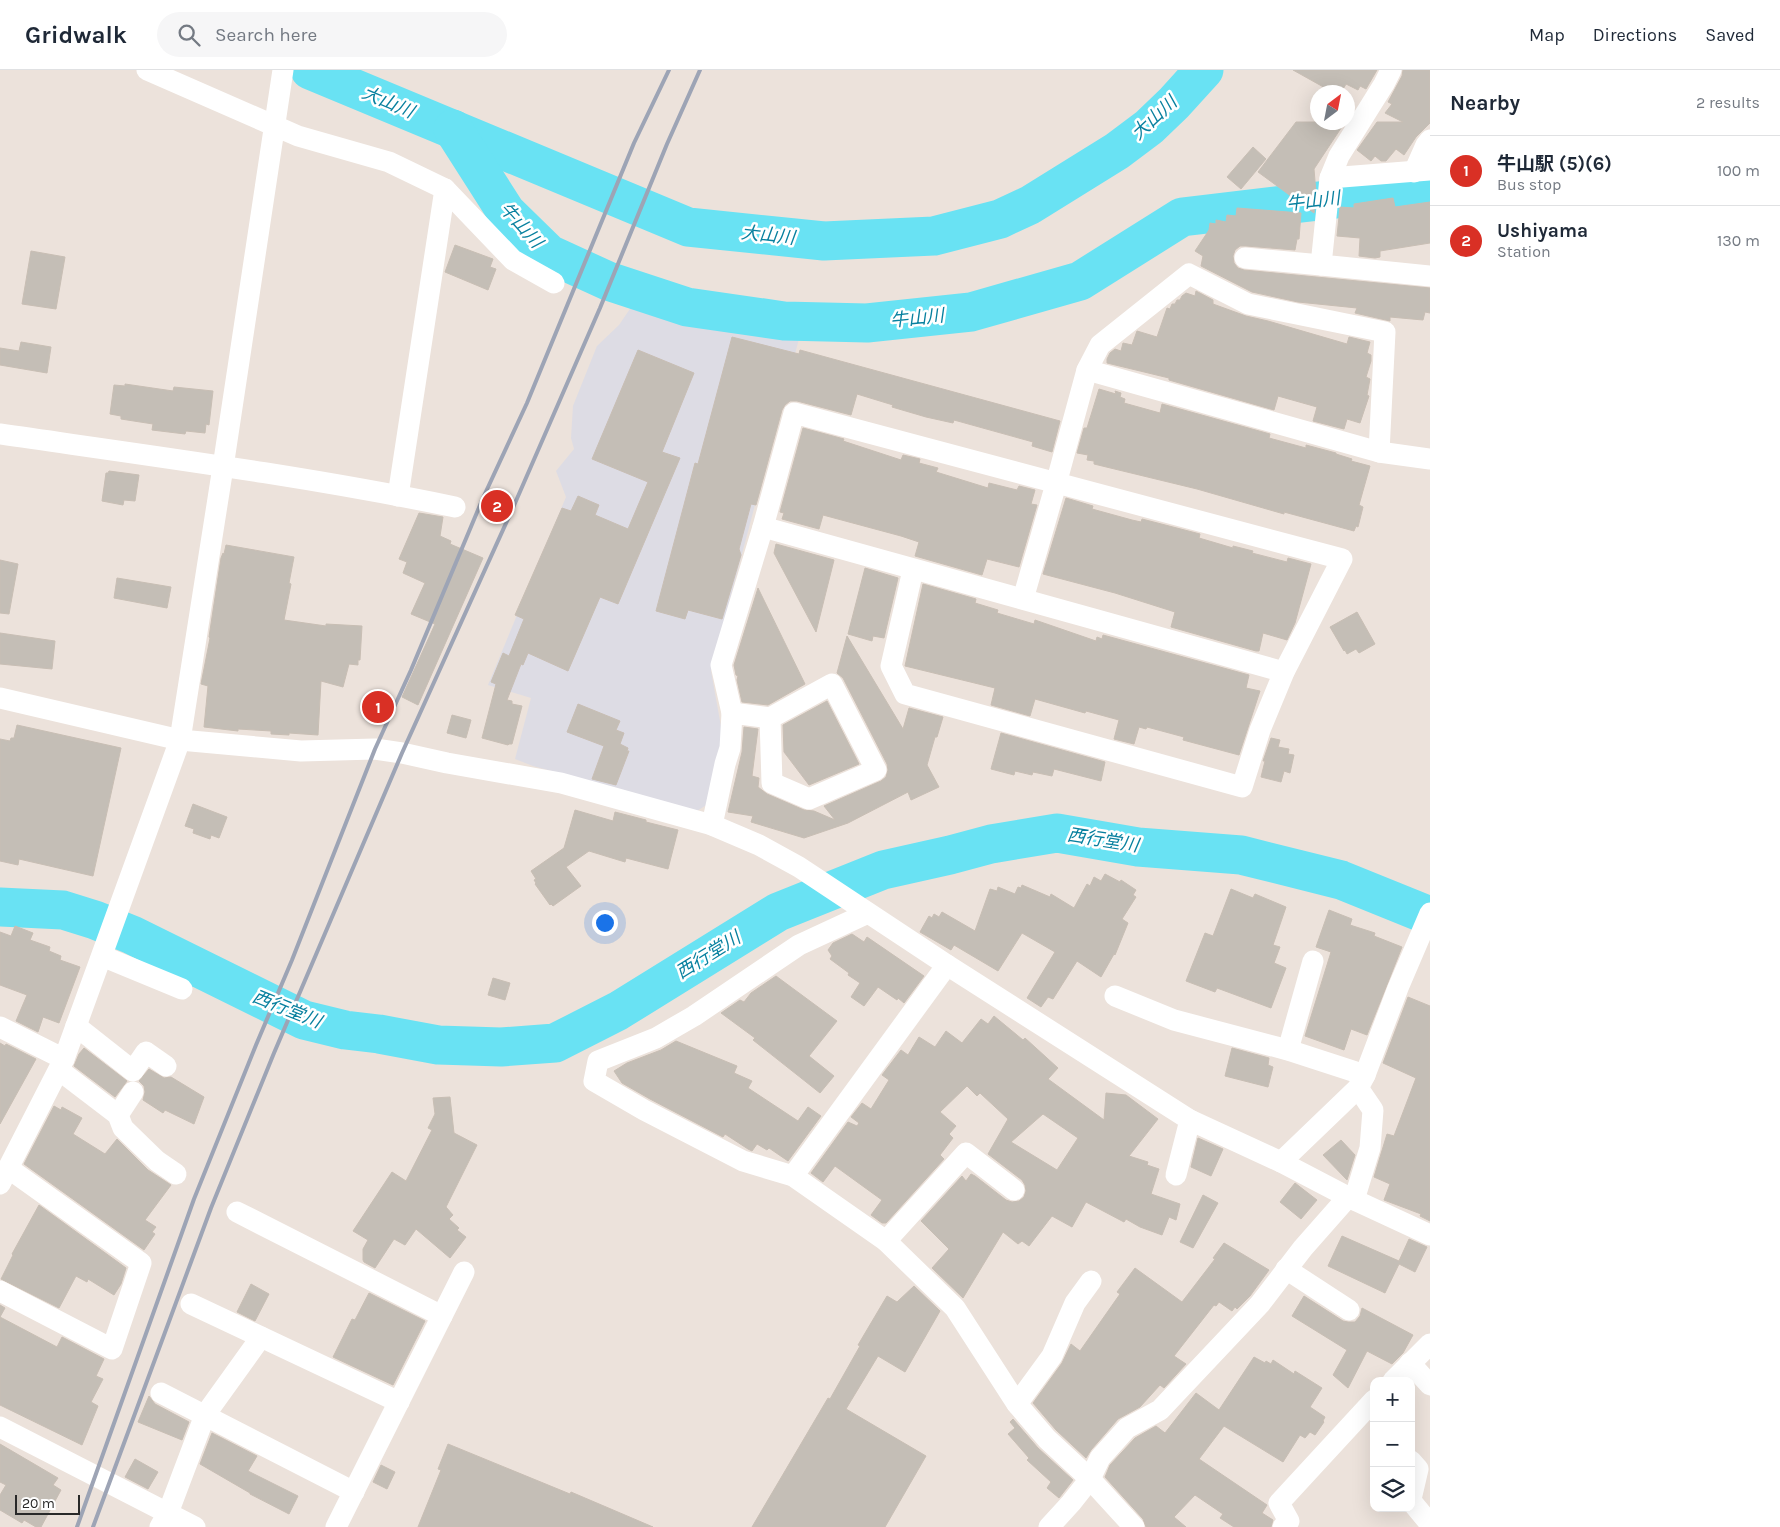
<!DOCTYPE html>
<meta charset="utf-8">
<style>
:root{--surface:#fff;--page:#f6f6f7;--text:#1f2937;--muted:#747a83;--line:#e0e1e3;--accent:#d93025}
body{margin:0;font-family:Karla,"Noto Sans JP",sans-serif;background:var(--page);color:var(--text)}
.controls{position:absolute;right:15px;bottom:15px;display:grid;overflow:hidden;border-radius:10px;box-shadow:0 5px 20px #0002}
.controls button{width:45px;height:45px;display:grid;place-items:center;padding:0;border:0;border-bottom:1px solid var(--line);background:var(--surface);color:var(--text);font:25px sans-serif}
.compass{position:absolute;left:1310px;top:15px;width:45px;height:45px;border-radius:50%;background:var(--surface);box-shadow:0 5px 20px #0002;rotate:32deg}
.scale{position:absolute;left:15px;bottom:12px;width:65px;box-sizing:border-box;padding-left:5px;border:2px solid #292929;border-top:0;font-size:14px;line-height:18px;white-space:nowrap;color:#292929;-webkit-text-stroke:4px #fff;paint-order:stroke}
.you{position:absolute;left:604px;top:852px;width:18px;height:18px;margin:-12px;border:4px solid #fff;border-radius:50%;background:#1a73e8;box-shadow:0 0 0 8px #1a73e833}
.badge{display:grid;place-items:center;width:32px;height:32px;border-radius:50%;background:var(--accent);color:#fff;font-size:16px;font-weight:700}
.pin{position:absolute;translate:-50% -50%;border:2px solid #fff;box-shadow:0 1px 5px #0006}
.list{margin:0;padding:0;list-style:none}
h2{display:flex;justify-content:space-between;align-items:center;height:65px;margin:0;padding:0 20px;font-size:21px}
h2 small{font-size:16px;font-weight:400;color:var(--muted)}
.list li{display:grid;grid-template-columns:32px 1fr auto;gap:15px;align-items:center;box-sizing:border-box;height:70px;padding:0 20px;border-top:1px solid var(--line)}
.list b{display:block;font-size:19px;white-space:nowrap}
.list p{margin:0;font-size:16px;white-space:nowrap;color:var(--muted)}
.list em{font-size:16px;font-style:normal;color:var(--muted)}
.icon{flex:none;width:28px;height:28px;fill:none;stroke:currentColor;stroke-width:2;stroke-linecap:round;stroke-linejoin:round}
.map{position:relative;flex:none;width:1430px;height:1457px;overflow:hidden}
header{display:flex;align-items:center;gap:30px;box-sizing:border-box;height:70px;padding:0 25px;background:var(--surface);border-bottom:1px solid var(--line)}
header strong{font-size:24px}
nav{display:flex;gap:28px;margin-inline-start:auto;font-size:18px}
.search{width:350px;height:45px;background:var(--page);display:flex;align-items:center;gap:12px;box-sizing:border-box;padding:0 18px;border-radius:28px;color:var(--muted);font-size:19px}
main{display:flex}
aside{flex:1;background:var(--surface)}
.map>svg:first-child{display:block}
</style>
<header>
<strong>Gridwalk</strong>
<div class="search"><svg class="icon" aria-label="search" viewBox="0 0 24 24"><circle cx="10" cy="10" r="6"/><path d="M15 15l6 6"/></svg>Search here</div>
<nav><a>Map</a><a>Directions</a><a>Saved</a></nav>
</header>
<main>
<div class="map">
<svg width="1430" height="1457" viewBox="0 0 1430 1457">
<rect width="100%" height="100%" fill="#ece2db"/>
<path fill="#dddce4" d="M636 230 683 247 800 265 711 601 724 673 708 734 697 741 533 696 515 689 531 628 488 615 566 427 556 401 574 379 571 368 573 336 597 276 619 255Z"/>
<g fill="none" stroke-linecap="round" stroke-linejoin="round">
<g stroke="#69e2f3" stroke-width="39">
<path d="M310 0 688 157 824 171 934 166 1000 149 1030 135 1117 81 1149 57 1174 33 1204 0"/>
<path d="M453 59 506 142 549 184 608 211 687 237 784 251 867 253 971 242 1080 211 1182 147 1430 118"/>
<path d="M0 837 63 840 95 850 132 865 304 950 345 960 379 964 438 975 501 977 555 973 618 941 778 842 883 800 950 785 991 774 1057 763 1138 777 1241 785 1341 810 1430 846"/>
</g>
</g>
<g fill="#c4beb6" stroke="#c8beb4" fill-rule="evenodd">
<path d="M1293 0H1377L1366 19 1360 16 1358 20 1346 14 1342 21 1330 15 1327 19Z"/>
<path d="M1403 0H1430V53L1416 67 1404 85 1396 79 1386 91H1381L1375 86 1371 91 1357 80 1377 52H1403L1385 43 1392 34 1388 32 1402 6Z"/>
<path d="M1296 52H1345L1314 99 1316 123 1314 143 1258 102Z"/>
<path d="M1253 77 1266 89 1241 119 1227 107Z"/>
<path d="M1393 128 1395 137 1430 132V173L1380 181V187L1375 188 1359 186 1360 168 1337 166 1340 137 1354 138V134Z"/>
<path d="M1237 138 1301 143 1299 169H1297L1295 180 1246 176H1240L1235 180 1233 186 1234 193 1238 198 1244 200 1430 218V243L1425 242 1423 250 1390 247V251L1355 243 1357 238 1298 232 1252 222 1201 196 1203 186 1195 181 1209 160 1210 153 1216 154V150L1226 152 1227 145 1236 146Z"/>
<path d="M455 175 493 189 490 197 496 199 488 220 445 202Z"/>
<path d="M31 181 65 187 56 239 22 234Z"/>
<path d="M1196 221 1213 230V234L1246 246 1268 251 1347 274 1349 267 1370 272 1367 283 1371 285V291L1366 307 1370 309 1367 325 1369 326 1360 353 1347 349 1344 359 1313 351 1317 337 1278 326 1274 340 1169 310V308L1107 293V289L1110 283 1115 279 1121 281 1123 273 1132 275 1137 261 1157 267 1167 238 1170 239 1172 234H1175L1177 230H1180L1182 226 1186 223 1195 226Z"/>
<path d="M732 267 799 284 800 280 1060 351 1052 382 1032 376 1033 372 954 350 953 353 926 347 892 337 893 335 857 324 851 345 797 331H790L785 335 782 340 756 435 751 434 739 479 741 485 722 549 688 540 685 549 656 541 695 393 698 394Z"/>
<path d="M21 272 51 277 47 303 0 295V278L19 281Z"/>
<path d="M638 280 694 303 662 382 680 388 618 534 600 527 568 601 528 583 523 595 521 594 507 630 512 631V634L522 636 512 674H509L508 675 482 668 496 614 491 612 503 583 509 586 524 549 515 545 562 438 571 441 578 426 599 435 595 445 628 459 648 412 592 389Z"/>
<path d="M125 314 173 321 174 317 213 321 209 355 206 354 205 363 186 361 185 364 152 360 153 354 121 349V346L110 344 114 315 125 316Z"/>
<path d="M1099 319 1116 324 1115 321 1121 323 1120 327 1125 329 1124 333 1160 343 1162 334 1270 364 1269 368 1306 378V375L1336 383V384L1352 389 1351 391 1370 396 1359 435 1363 437 1358 457 1356 456 1354 461 1284 442V444L1197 419 1094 394V391L1087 390 1088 385 1077 383 1084 358H1087Z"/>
<path d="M803 358 844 369 843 371 901 390 903 385 920 389 919 393 938 398 936 402 988 418 989 413 1017 420 1019 416 1035 420 1031 434 1037 435 1019 497 987 489 982 505 915 486 919 472 901 466 823 445 819 459 782 449 784 443 780 442Z"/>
<path d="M109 401 139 405 135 431 124 430 123 435 102 431 106 403H108Z"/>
<path d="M1066 428 1093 436 1092 439 1132 450 1141 452 1142 449 1200 464 1199 468 1233 478V476L1253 481 1252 483 1287 492 1288 488 1311 494 1295 553 1287 570 1263 563 1259 581H1256L1171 557 1175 542 1115 523 1043 504Z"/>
<path d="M419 443 443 447 440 466 451 471 450 474 483 488 418 635 402 627 435 554 411 544 425 513 403 503 407 492 399 489Z"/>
<path d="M776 474 834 490 816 562 774 483Z"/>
<path d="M226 475 294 487 289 513 291 514 284 550 326 556V554L362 556 360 590H358V595L349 594 343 617 321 611 318 665 289 663V665L271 664V661L238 659V661L204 657 208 616 201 614 210 568 209 567 221 488 223 483 224 484Z"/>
<path d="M0 490 18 494 9 544 0 543Z"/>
<path d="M865 498 898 508 884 568 873 566 872 571 848 564Z"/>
<path d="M117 508 171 517 167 538 114 528Z"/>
<path d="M923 514 976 529 975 533 998 540 997 543 1034 554 1035 550 1096 571 1097 567 1102 569 1103 565 1249 605 1246 618 1260 621 1239 685 1183 670 1184 667 1147 657 1146 659 1139 657 1134 674 1114 669 1119 650 1086 641 1085 643 1035 629 1030 646 991 635 995 618 905 596Z"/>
<path d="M758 518 805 614 768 635 742 632 737 610 738 606 736 605 734 595Z"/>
<path d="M1357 542 1375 574 1359 583 1356 579 1347 584 1345 580 1344 581 1330 557Z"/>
<path d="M0 563 55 571 52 599 0 594Z"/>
<path d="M847 566 903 659 909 638 943 647 937 667H935L927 695 939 717 911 730 908 722 848 753 804 768 751 752 753 746 728 742 742 682 744 657 758 659 752 706 759 708 758 717 767 724 804 740 814 741 835 750 824 736 881 711 886 707 888 700 887 694 843 608 837 603Z"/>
<path d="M827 631 859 694 809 715 784 682 783 655Z"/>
<path d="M578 634 620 651 616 660 624 663 620 674 628 678 627 681H629L616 715 592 709 604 676 567 662Z"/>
<path d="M452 645 471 650 466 668 447 663Z"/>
<path d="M17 655 121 678 93 806 19 789 18 795 0 791V669L10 671 11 668H14Z"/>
<path d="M1001 663 1105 692 1101 711 1054 699 1052 706 1033 702 1032 705 1015 701 1014 705 991 699Z"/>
<path d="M1271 668 1280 670 1278 677 1289 679 1288 684 1294 685 1290 703 1284 701 1281 712 1261 707 1265 691H1263Z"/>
<path d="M193 734 227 747 219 768 211 765 210 769 193 763 194 759 185 756Z"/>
<path d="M575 740 613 751 615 742 646 750V752L678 760 668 799 626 788 625 792 589 781 566 797 581 816 553 836 551 834 550 835 535 814 536 813 534 810 536 809 531 801 564 778Z"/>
<path d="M1105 804 1120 812 1121 810 1136 820 1133 825 1136 827 1122 849 1128 853 1115 885 1114 884 1101 907 1077 891 1053 929 1048 927 1041 937 1027 928 1055 882 1022 863 998 901 954 875 951 880 920 862 929 846 932 848 934 844 939 847 942 842 975 861 990 819 997 821 998 817 1015 824 1018 817 1021 818 1022 815 1050 827 1051 824 1074 838 1087 814 1090 816 1094 807 1101 811Z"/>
<path d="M1231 819 1253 828 1255 824 1286 837 1273 875 1280 877 1274 893 1286 898 1271 938 1217 918 1215 922 1186 911 1205 863 1213 866Z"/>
<path d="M1329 840 1352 849 1350 855 1375 863 1374 866 1402 877 1367 965 1351 959 1344 980 1305 966 1331 882 1316 877Z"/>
<path d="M15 856 33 863 30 870 50 877 49 881 61 886 60 890 80 897 59 953 43 947 38 962 16 951 27 925 0 915V862L11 866Z"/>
<path d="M852 864 864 872 867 867 924 906 904 933 898 928 897 930 878 917 864 936 851 927 860 913 848 905 849 903 830 889 832 886 828 880 833 873Z"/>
<path d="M776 906 837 951 809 986 834 1006 820 1023 753 970 755 968 721 943 740 930 744 932 751 923Z"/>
<path d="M493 908 510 913 505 930 488 925Z"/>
<path d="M1408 927 1430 936V1151L1420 1146 1421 1144 1384 1130 1390 1114 1374 1107 1387 1064 1394 1066 1416 1008 1383 993Z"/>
<path d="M994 946 1023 970 1025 968 1058 998 1048 1009 1104 1050 1106 1023 1126 1025 1158 1049 1129 1086 1148 1092 1147 1095 1159 1099 1151 1124 1180 1134 1176 1150 1169 1147 1162 1165 1140 1157 1126 1149 1124 1152 1086 1132 1072 1157 1052 1146 1029 1176 1022 1171 1018 1174 1003 1162 963 1228 932 1198 949 1179 921 1151 962 1106 966 1111 971 1104 975 1106 1006 1130 1012 1132 1019 1131 1024 1127 1026 1121 1025 1115 1022 1110 988 1084 1008 1049 980 1023 977 1026 967 1016 940 1042 956 1056 949 1064 953 1068 940 1085 944 1089 886 1153H882L871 1145 882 1130 835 1096 823 1112 811 1103 848 1052 857 1056 859 1053 851 1047 862 1033 871 1039 889 1010 882 1005 901 980 908 985 919 967 935 977 946 961 962 973 981 949 988 954ZM1043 1044 1078 1068 1057 1100 1011 1072Z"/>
<path d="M676 971 737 996 734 1003 752 1011 748 1018 798 1051 808 1037 821 1046 788 1091 769 1078 767 1080 757 1074 752 1081 748 1079 725 1064 723 1067 650 1029 622 1013 614 1001 627 993 661 980Z"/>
<path d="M0 973 5 976 6 974 36 989 0 1054Z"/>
<path d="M84 978 127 1011 115 1027 74 996 79 984Z"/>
<path d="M1232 978 1269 988 1268 995 1273 997 1268 1017 1225 1006Z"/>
<path d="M149 999 164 1008 171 1007 204 1027 194 1054 165 1040 163 1043 143 1030 145 1022 144 1016 139 1011Z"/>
<path d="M450 1027 454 1063 477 1075 446 1137 453 1145 449 1149 459 1158 457 1160 466 1167 450 1188 416 1159 405 1175 394 1169 375 1198 364 1192 363 1190V1179L368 1170 353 1161 392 1102 406 1111 432 1060 428 1058 435 1044 433 1028Z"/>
<path d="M54 1036 61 1040 62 1037 82 1048 73 1064 105 1084 117 1069 148 1100 171 1115 145 1150 156 1157 152 1162 155 1164 144 1180 24 1094Z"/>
<path d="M1198 1068 1223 1079 1211 1106 1191 1097Z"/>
<path d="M1341 1070 1355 1085 1347 1110 1323 1085Z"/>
<path d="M1295 1113 1317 1130 1301 1149 1280 1132Z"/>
<path d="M1203 1125 1218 1133 1193 1178 1180 1172Z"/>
<path d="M39 1135 126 1198 121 1214 114 1225 88 1209 87 1212 76 1206 59 1238 1 1209 13 1185 12 1184Z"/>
<path d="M1342 1166 1399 1191 1409 1169 1427 1177 1415 1202 1399 1194 1385 1223 1328 1196Z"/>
<path d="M1224 1173 1269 1200 1250 1226 1237 1239 1235 1237 1232 1241 1219 1232 1216 1236 1214 1235 1174 1286 1186 1294 1164 1318 1160 1315 1140 1337 1118 1349 1091 1380 1086 1388 1056 1360 1033 1333 1062 1293 1071 1274 1080 1281 1120 1224 1117 1222 1135 1198 1182 1232 1215 1189 1213 1188Z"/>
<path d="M251 1214 269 1224 255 1251 237 1242Z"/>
<path d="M914 1216 940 1241 905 1302 878 1286 846 1339 926 1386 885 1457H752L828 1328 830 1329 860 1276 858 1275 887 1226 897 1232Z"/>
<path d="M369 1223 425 1251 393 1315 333 1287 352 1249 355 1250Z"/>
<path d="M1304 1226 1343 1251 1348 1252H1355L1360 1246 1362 1238 1413 1265 1403 1283 1392 1294 1367 1281 1348 1318 1333 1305 1347 1280 1292 1246Z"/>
<path d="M0 1235 5 1238 0 1247 57 1277 62 1267 104 1289 96 1306 103 1309 91 1332 98 1336 82 1375 0 1335Z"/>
<path d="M1254 1287 1265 1293 1266 1291 1271 1294 1273 1290 1294 1304 1295 1301 1322 1318 1310 1337 1325 1347 1323 1351 1324 1352 1315 1365 1310 1362 1305 1368 1300 1365 1283 1392 1224 1356 1199 1389 1267 1435 1262 1443 1273 1450 1271 1457H1234L1220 1448 1223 1444 1195 1425 1174 1447 1186 1457H1146L1143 1449 1105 1407 1110 1395 1135 1368 1156 1356 1165 1363 1196 1323 1219 1340Z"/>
<path d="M149 1326 155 1334 189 1352 182 1370 138 1352Z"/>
<path d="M1013 1349 1038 1378 1073 1410 1059 1428 1047 1418 1051 1412 1027 1390 1029 1388 1008 1364 1015 1358 1010 1352Z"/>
<path d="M212 1363 257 1386 248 1401 298 1426 289 1444 250 1424V1423L200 1394Z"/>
<path d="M0 1374 58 1408 53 1415 61 1420 41 1457H36L24 1450 22 1453 0 1440V1425L6 1415 0 1412Z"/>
<path d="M448 1374 570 1424 571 1422 653 1457H418L441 1400 438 1399Z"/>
<path d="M135 1389 158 1402 148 1419 125 1407Z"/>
<path d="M381 1395 395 1402 387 1419 373 1412Z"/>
</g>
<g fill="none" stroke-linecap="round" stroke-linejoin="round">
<g stroke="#fff" stroke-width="21">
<path d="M147 0 298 66 389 92 445 119 513 190 554 213"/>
<path d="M1391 0 1384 14 1339 86 1330 108 1321 195 1430 206"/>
<path d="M1414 102 1426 75 1430 70"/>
<path d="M1330 108 1430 100"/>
<path d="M1245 188 1321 195"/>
<path d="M1087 300 1379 382 1430 389"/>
<path d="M0 364C152 386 305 406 455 437"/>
<path d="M398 426 445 119"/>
<path d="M763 457 1284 602"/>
<path d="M1023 529 1056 414 1087 300 1100 275 1189 204 1248 234 1385 262 1379 382"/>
<path d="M0 628 180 670 301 681 375 679 402 683 447 693 561 713 712 755 759 775 799 797 947 895 1190 1050 1281 1092 1348 1127 1430 1165"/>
<path d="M732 643 770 648 772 713 809 729 876 700 832 614 770 648"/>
<path d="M712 755 725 694 730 678 732 643 721 595 763 457 794 343 1342 489 1284 602 1260 660 1242 717 905 624 891 596 913 500"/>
<path d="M868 843 799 875 694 946 656 968 598 991 594 1011 644 1040 743 1091 793 1106 886 1171 955 1238 1017 1334 1047 1369 1090 1409 1134 1457"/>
<path d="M102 886 182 919"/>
<path d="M1115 926 1174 950 1288 980 1365 1005"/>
<path d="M76 956 133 1001 146 982 166 996"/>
<path d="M0 957 64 989"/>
<path d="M1288 980 1313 891"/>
<path d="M59 1000 118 1045 123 1058 157 1091 176 1104"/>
<path d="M118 1045 133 1022"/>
<path d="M1281 1092 1358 1018 1365 1005 1398 918 1430 843"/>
<path d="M1176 1105 1190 1050"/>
<path d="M793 1106 947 895"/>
<path d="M0 1114 64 989 180 670 223 397 283 0"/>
<path d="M1354 1130 1370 1078 1373 1040 1358 1018"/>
<path d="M237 1142 442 1246"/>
<path d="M886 1171 966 1083 1014 1120"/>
<path d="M1286 1199 1349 1240"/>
<path d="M0 1221 112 1279 141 1193 8 1098"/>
<path d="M191 1234 399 1332"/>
<path d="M1410 1293 1430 1315"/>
<path d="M1393 1311 1430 1274"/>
<path d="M161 1323 354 1422"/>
<path d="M1017 1334 1052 1286 1075 1233 1091 1211"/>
<path d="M0 1357 195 1457"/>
<path d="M1411 1391 1418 1399 1411 1429"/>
<path d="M1411 1431 1430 1454"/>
<path d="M160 1457 168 1443 205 1345 261 1267"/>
<path d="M336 1457 464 1202"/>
<path d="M1049 1457 1071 1433 1090 1409 1100 1388 1127 1358 1160 1340 1260 1234 1303 1178 1348 1127"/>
<path d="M1283 1457 1289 1451 1279 1433 1374 1330"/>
</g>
<g stroke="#9da4b5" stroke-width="4">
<path d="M77 1457 194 1129 256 975 292 890 375 679 411 600 483 428 527 333 634 73 669 0"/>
<path d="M93 1457 211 1138 274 983 402 683 512 440 600 238 667 74 700 0"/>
</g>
</g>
<g text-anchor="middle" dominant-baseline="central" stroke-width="5" stroke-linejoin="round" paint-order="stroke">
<g font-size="18" font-style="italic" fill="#08809f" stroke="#fff">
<text transform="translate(388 32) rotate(23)">大山川</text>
<text transform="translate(1154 48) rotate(-43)">大山川</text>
<text transform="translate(1313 131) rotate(-7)">牛山川</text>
<text transform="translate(521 155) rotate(48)">牛山川</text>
<text transform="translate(768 165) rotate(6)">大山川</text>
<text transform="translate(917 248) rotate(-6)">牛山川</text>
<text transform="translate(1103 770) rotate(9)">西行堂川</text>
<text transform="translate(708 885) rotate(-32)">西行堂川</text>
<text transform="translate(287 939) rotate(22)">西行堂川</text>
</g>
</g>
</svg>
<div class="controls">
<button>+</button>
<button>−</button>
<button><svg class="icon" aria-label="layers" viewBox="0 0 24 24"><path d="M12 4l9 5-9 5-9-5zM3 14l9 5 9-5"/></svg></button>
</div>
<svg class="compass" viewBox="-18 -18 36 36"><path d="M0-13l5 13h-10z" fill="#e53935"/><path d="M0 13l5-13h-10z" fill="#747a83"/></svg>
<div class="scale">20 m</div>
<div class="you"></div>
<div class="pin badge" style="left:378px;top:637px">1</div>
<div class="pin badge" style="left:497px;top:436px">2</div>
</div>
<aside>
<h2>Nearby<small>2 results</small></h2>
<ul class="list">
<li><span class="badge">1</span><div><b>牛山駅 (5)(6)</b><p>Bus stop</p></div><em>100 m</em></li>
<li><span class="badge">2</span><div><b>Ushiyama</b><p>Station</p></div><em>130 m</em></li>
</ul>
</aside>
</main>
